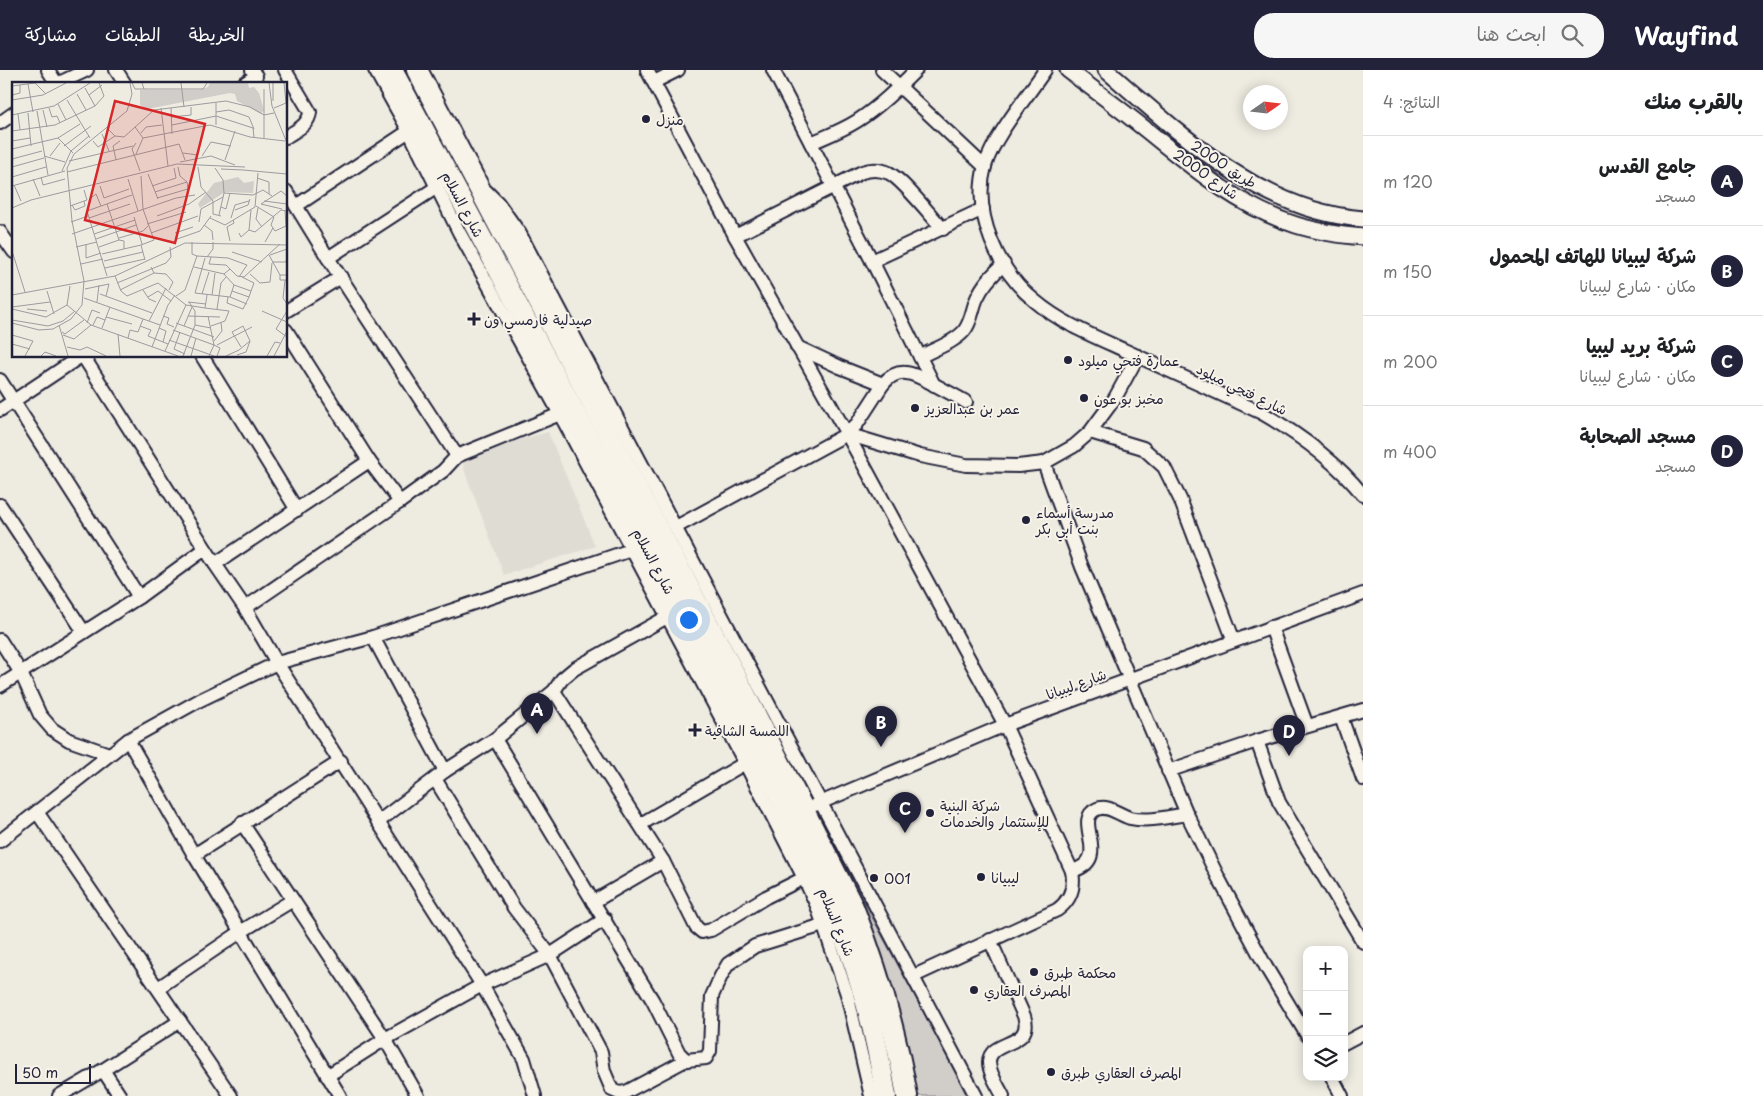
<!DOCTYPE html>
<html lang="ar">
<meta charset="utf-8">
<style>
:root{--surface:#fff;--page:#f6f6f6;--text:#202124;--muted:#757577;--line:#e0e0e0;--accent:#22223b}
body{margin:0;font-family:"Playpen Sans","Playpen Sans Arabic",sans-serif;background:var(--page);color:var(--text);direction:rtl}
.controls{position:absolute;right:15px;bottom:15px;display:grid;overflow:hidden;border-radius:10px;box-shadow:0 2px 12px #0003}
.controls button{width:45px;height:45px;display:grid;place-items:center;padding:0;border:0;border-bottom:1px solid var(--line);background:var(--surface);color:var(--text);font:25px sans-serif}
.compass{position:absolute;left:1243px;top:15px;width:45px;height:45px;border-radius:50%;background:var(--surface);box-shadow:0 2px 12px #0003;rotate:76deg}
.scale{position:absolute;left:15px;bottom:12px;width:76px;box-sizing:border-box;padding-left:5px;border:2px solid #22223b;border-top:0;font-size:14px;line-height:18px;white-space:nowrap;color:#22223b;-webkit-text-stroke:4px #f7f3e8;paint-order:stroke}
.you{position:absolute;left:688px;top:549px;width:18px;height:18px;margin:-12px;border:4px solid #fff;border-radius:50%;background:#1a73e8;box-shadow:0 0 0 8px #1a73e833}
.badge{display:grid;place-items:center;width:32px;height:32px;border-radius:50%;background:var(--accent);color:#fff;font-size:16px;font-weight:700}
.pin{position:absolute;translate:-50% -41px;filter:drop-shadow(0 1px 2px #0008)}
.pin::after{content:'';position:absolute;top:26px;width:18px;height:15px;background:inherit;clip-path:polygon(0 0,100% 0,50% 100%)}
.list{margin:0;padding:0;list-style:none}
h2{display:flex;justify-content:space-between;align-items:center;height:65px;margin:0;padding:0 20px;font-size:21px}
h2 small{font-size:16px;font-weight:400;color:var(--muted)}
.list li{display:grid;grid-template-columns:32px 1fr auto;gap:15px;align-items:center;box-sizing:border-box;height:90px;padding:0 20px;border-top:1px solid var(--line)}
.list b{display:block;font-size:19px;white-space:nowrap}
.list p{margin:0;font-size:16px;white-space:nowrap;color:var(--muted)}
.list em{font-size:16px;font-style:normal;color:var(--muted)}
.icon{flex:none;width:28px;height:28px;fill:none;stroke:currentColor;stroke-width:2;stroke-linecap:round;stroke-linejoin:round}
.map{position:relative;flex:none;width:1363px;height:1026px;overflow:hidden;direction:ltr}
header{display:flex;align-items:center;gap:30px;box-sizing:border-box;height:70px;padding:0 25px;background:var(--accent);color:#fff}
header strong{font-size:24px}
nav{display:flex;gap:28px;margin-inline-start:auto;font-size:18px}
.search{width:350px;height:45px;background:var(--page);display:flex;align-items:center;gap:12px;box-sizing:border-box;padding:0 18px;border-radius:20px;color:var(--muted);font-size:19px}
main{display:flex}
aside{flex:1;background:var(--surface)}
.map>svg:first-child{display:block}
</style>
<header>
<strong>Wayfind</strong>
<div class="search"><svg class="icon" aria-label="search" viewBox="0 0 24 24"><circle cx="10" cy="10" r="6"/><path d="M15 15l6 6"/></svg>ابحث هنا</div>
<nav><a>الخريطة</a><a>الطبقات</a><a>مشاركة</a></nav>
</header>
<main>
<aside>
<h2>بالقرب منك<small>النتائج: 4</small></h2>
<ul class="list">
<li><span class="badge">A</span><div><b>جامع القدس</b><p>مسجد</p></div><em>120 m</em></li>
<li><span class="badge">B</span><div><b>شركة ليبيانا للهاتف المحمول</b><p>مكان · شارع ليبيانا</p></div><em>150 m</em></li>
<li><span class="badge">C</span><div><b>شركة بريد ليبيا</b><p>مكان · شارع ليبيانا</p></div><em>200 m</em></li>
<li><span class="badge">D</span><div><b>مسجد الصحابة</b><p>مسجد</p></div><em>400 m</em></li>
</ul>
</aside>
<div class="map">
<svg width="1363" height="1026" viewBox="0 0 1363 1026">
<rect width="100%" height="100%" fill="#eeebe1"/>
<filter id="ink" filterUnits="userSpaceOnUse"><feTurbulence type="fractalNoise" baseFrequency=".02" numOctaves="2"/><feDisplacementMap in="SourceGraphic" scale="10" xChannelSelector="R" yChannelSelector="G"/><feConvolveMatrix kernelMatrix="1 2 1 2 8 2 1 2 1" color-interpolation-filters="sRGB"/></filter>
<g filter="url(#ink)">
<path fill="#dfdcd4" d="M548 362 595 476 504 505 466 405 461 386Z"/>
<path fill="#d1cdc9" stroke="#7a7882" d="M850 807 939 971 967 1026H914L903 957Z"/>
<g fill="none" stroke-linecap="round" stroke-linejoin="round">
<defs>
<g id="minor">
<path d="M48 0 57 14"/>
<path d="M116 0 125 14"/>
<path d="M285 0 310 42C309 55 296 60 286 67"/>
<path d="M375 0 409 61 459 162 560 344 745 693 804 808 817 836 847 924 871 1026"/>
<path d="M647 0 735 166 847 364 1005 655 1072 801C1075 817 1071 830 1057 840L914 906"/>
<path d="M773 0 872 191 934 315"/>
<path d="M882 0 985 97"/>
<path d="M1045 0C1027 27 994 66 985 96 972 144 998 201 1035 231 1061 253 1093 266 1124 280 1170 301 1216 322 1262 343 1300 365 1335 390 1363 425"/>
<path d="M654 12 678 0"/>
<path d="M57 14 87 0"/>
<path d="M243 14 256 6 252 0"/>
<path d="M0 53 14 43"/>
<path d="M409 61 296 136 328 188 457 386"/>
<path d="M811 73C827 66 843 60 857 51 879 37 898 18 916 0"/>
<path d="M286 121 296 136"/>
<path d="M486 121 498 133 520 164 976 1026"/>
<path d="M0 162 14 182"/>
<path d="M735 166 862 102C871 99 880 99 889 103 903 110 931 146 943 159"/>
<path d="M328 188 437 117"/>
<path d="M872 191 983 139"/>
<path d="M286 241 341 207"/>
<path d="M286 260 369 391 400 432"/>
<path d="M797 277 840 297 883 314"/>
<path d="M83 286 215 494 245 538 277 593 482 915 524 989 535 1026"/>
<path d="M202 286 297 440"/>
<path d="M920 287C933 279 954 273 964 261 972 251 972 239 977 228 983 214 993 204 1004 194"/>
<path d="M0 310 139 527"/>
<path d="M0 340 81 286"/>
<path d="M1090 362 1143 378 1164 397 1180 429 1234 571"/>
<path d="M847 364 920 386 966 395 1018 396 1044 393 1074 376 1090 362 1115 328 1138 286"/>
<path d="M1044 393 1082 497 1187 744 1219 809 1266 897 1307 965"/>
<path d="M0 435 84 562"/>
<path d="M676 457 847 364 857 354 883 314C900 294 916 305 935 315 946 321 956 326 966 332"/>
<path d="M215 494 369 391"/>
<path d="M245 538 400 432 443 401 457 386 560 344"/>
<path d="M1271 557 1307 656"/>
<path d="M373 567 445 701"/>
<path d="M0 570 21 603 40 645 52 659 69 670 109 684"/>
<path d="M0 616 139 527 205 479"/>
<path d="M554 621 663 791 696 857 702 862 711 860 766 827 804 808"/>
<path d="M1341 647 1363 709"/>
<path d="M495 669 653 931 679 983 686 990 706 988 710 981 712 926 721 906 728 894 755 876 823 855"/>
<path d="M128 670 194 785 340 1026"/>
<path d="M1257 671 1279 732 1363 872"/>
<path d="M1168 701 1257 671 1363 640"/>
<path d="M435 709 514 838 550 885 601 982 604 1001 612 1020 619 1023 626 1022 686 990"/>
<path d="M815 735 1005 655 1363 524"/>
<path d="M37 742 231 1026"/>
<path d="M378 752 445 701 495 669 554 621 562 609 574 599 667 547"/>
<path d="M242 753 385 969 418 1026"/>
<path d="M641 754 745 693"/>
<path d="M0 771 128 670 200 630 277 593 373 567 631 480"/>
<path d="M194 785 341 691"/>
<path d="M1072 801C1114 789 1071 750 1097 739 1108 734 1119 745 1130 748 1148 752 1168 747 1187 744"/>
<path d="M593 832 663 791"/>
<path d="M990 870 1024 946C1035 978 989 969 989 992 989 1003 998 1016 1003 1026"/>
<path d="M158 918 242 861 293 830"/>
<path d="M1344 973 1363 963"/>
<path d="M103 1000 120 1026"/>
<path d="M327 1006 385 969 482 915 550 885 605 849"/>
<path d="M1332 1007 1342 1026"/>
<path d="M59 1026 103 1000 180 951"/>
</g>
<g id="tertiary">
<path d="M1068 0C1097 22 1127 44 1155 67 1198 102 1242 138 1296 155 1318 162 1340 165 1363 167"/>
<path d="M1106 0C1181 64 1259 141 1363 149"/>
</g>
<g id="trunk">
<path d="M392 0 779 725C804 776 830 828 850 882 867 928 878 978 886 1026"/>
<path d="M417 0 744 622 853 837C877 898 896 961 907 1026"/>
</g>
</defs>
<use href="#minor" stroke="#22223b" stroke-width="16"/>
<use href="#tertiary" stroke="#22223b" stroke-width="19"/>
<use href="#trunk" stroke="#22223b" stroke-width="24"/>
<use href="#minor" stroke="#f7f3e8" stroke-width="12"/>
<use href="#tertiary" stroke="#f7f3e8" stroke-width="15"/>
<use href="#trunk" stroke="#f7f3e8" stroke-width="20"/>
</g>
</g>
<g fill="#22223b" stroke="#f7f3e8" stroke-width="2">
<circle cx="646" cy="49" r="5"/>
<path d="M471.5 241.5h5v5h5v5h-5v5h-5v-5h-5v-5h5z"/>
<circle cx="1068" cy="290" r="5"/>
<circle cx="1084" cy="328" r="5"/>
<circle cx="915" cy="338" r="5"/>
<circle cx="1026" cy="450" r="5"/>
<path d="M692.5 652.5h5v5h5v5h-5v5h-5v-5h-5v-5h5z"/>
<circle cx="930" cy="743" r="5"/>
<circle cx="981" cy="807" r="5"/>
<circle cx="874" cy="808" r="5"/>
<circle cx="1034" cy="902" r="5"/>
<circle cx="974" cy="920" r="5"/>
<circle cx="1051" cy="1002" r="5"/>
</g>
<g text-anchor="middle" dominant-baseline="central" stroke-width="4" stroke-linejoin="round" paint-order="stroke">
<g font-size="14" fill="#22223b" stroke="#f7f3e8" text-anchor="start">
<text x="656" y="49">منزل</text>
<text x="484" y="249">صيدلية فارمسي ون</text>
<text x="1078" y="290">عمارة فتحي ميلود</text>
<text x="1094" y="328">مخبز بو عون</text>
<text x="925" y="338">عمر بن عبدالعزيز</text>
<text x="1036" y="442">مدرسة أسماء<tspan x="1036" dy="16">بنت أبي بكر</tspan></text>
<text x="705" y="660">اللمسة الشافية</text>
<text x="940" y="735">شركة البنية<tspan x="940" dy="16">للإستثمار والخدمات</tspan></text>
<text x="991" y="807">ليبيانا</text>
<text x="884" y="808">001</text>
<text x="1044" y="902">محكمة طبرق</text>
<text x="984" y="920">المصرف العقاري</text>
<text x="1061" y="1002">المصرف العقاري طبرق</text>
</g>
<g font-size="14" fill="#22223b" stroke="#f7f3e8">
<text transform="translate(1224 94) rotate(33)">طريق 2000</text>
<text transform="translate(1206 104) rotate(35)">شارع 2000</text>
<text transform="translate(463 134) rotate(62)">شارع السلام</text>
<text transform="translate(1242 319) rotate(26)">شارع فتحي ميلود</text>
<text transform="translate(654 491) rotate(62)">شارع السلام</text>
<text transform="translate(1076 614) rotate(-20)">شارع ليبيانا</text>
<text transform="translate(837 852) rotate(68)">شارع السلام</text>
</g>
</g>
<g transform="translate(12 12)">
<rect width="275" height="275" fill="#eeebe1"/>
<path d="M198 1H236L237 6 242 5 247 11 252 28 249 32 225 19 223 12 218 11 135 27 128 23V8H187L196 5ZM226 95 232 101 242 99 241 111 213 110 188 126 186 122 202 101Z" fill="#d1cdc9"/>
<path fill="none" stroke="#9c9b9f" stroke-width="1" d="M23 1 34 12M120 1 123 7H132M130 1 132 7H191L195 1M169 1 172 25M257 1 260 24 275 61M16 2 21 30M0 4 23 1M73 6 83 24M65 12 74 28M0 13 8 11V3M77 13 90 3M0 18 31 13 54 1M55 18 78 56M261 19V1M46 22 54 38M37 26 40 35 45 34 48 41M149 26 156 84M159 26 160 52M262 26 274 21 272 1M31 28 35 45M25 29 36 93M204 30 217 28 237 35 242 47M16 31 19 64M6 32 8 48M0 33 42 24 78 1M159 35 179 33V25M160 43 204 34 241 46 242 55M204 43V21M123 45 131 56 124 72M95 46 103 54 112 55 142 28 214 19 238 25 252 33 262 31M0 49 43 43 83 24 92 14 87 1M129 51 134 45 150 43M90 52 97 69M46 56 68 42M131 56 198 43 238 55 273 59M252 56V7M0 59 18 56M81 59 86 65 103 54M124 61 120 67 128 89M52 64 79 44M0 67 46 56 61 71M171 71 186 73M32 74 53 80M38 74 48 61M190 74 199 60 219 64M0 77 30 69M104 78 101 64 108 59M213 78 223 49M57 79 121 64M168 80 199 74 223 83M0 85 32 76M186 85 189 105 201 119M203 86 211 98 212 111M209 87 231 88M231 88 275 92M50 89 59 69 77 54M55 90 167 62 173 78M136 92 146 117M129 94 131 127 142 158 129 163M0 95 34 85M29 95 31 103 53 97M245 96 257 100V112M21 97 28 114M116 97 126 129M2 103 9 119M0 104 53 89M88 104 92 116 117 107M140 104 164 96 162 86M143 110 175 100 168 94 166 85M79 116 84 112 89 124M145 116 176 107 175 100M201 119V132L209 134M252 119 275 122M95 122 107 158 112 159V167M60 123 63 128 73 124 72 119M58 124 75 118 72 108M244 124 262 135 259 143 263 149 274 144 273 129M209 125 214 127 218 111M0 126 19 118 165 82 233 85M246 126 244 137 250 145M270 127 249 122 269 109 275 114M223 128 236 123 238 117M207 133 212 111 241 113 251 108 260 114M145 134 177 122 194 110M122 135 130 162M77 136 118 122M198 136 213 143 243 125 246 91M219 136 223 123 237 119M59 140 76 134M187 140 189 127 211 115M135 142 174 130M192 143 200 149 201 158M237 148 239 128M139 151 186 134M163 151 181 145M227 151 229 155 237 148 243 150 269 128 275 129M60 152 164 116 183 113M82 152 123 138M107 156 131 149 136 144M84 157 124 143M165 157 188 149 199 134M218 159 215 145 222 141 221 138M180 160V172L185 174M253 160 261 146M74 162V176L89 171M64 165 85 160M87 165 107 158M0 169 13 210M220 170 250 180M90 172 129 163 133 178M257 173 268 193M258 173 275 167M195 175 201 167V160M199 175 197 182 214 183 225 194 232 195 268 162M193 176 183 211 218 215 222 203 212 192 218 187M92 179 131 170M260 180H274L275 174M69 182 91 177M182 185 212 192M93 186 133 177M142 191 154 192 161 200 157 208M238 192 248 201 258 200 260 181M95 194 75 129 120 113M103 194 109 209 115 214 146 201 174 223 193 226 195 213M230 195 242 201 239 209M273 198 271 216 275 222M274 198H268V193H275M105 201 154 181 159 175 158 165M73 207 97 202 94 214M108 208 142 191 139 185M131 208 137 217 144 220M35 209 42 232M220 209 237 215 239 209 222 203M88 212 140 231M190 212 197 190M0 213 103 194 173 161 275 163M200 213 203 191M164 214 173 208 185 174 216 176 235 183 227 195M136 215 146 209 159 219M216 215 215 221 231 227 237 215M218 215 235 222M72 216 148 243M85 220 87 203M176 220 194 222M177 220 183 229V243M55 223 79 243 166 274M55 223 58 204M0 225 38 220M193 226 217 229 213 239 199 244M0 227 34 235 55 223M15 227 35 229M205 227 209 201 214 195M250 229 275 240M275 229 264 247 275 255M151 234 157 236 155 242 162 245M176 234 208 235M196 234 202 263 208 266 205 274M94 235 120 242M0 238 36 244 51 239 63 229M137 239 154 206M0 241 27 248 41 247 59 237 70 223 72 199 60 139 55 86 62 72 115 29 120 12 118 1M75 241 80 228 88 231M164 241 202 255M47 243 56 274M81 243 85 235 93 238M128 244 139 248 136 254 156 262M172 244 180 225M90 246 98 225M147 246 154 249 151 260M161 248 202 263 197 274M50 250 53 252 72 238M168 250 162 267 173 272M106 252 108 274M0 253 21 259 13 274M51 253 62 257 79 243M116 256 118 248 126 250 131 237M157 258 202 274M202 259 210 249 209 241M0 262 18 267M205 263 240 245M55 265 68 268 75 265 94 274M140 265 156 223 163 213M153 269 174 223M225 273 234 270 238 259M29 274 33 270 44 274M171 274 183 243 199 246M179 274 184 256M214 274 227 268 238 259 231 244 220 250 229 265M255 274 263 260 268 261M262 274 275 249"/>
<path fill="#d62828" fill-opacity="0.15" stroke="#d62828" stroke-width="2.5" d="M103 19 193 42 163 161 73 138Z"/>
<rect width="275" height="275" fill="none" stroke="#22223b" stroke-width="2.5"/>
</g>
</svg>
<div class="controls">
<button>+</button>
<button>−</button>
<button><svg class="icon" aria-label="layers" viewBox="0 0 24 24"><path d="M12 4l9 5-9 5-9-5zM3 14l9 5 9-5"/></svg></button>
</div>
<svg class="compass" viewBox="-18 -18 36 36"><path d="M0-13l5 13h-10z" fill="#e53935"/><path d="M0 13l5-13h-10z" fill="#757577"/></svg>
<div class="scale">50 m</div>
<div class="you"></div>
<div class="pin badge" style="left:537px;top:664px">A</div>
<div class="pin badge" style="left:881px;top:677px">B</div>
<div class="pin badge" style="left:905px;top:763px">C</div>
<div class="pin badge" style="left:1289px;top:686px">D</div>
</div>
</main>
